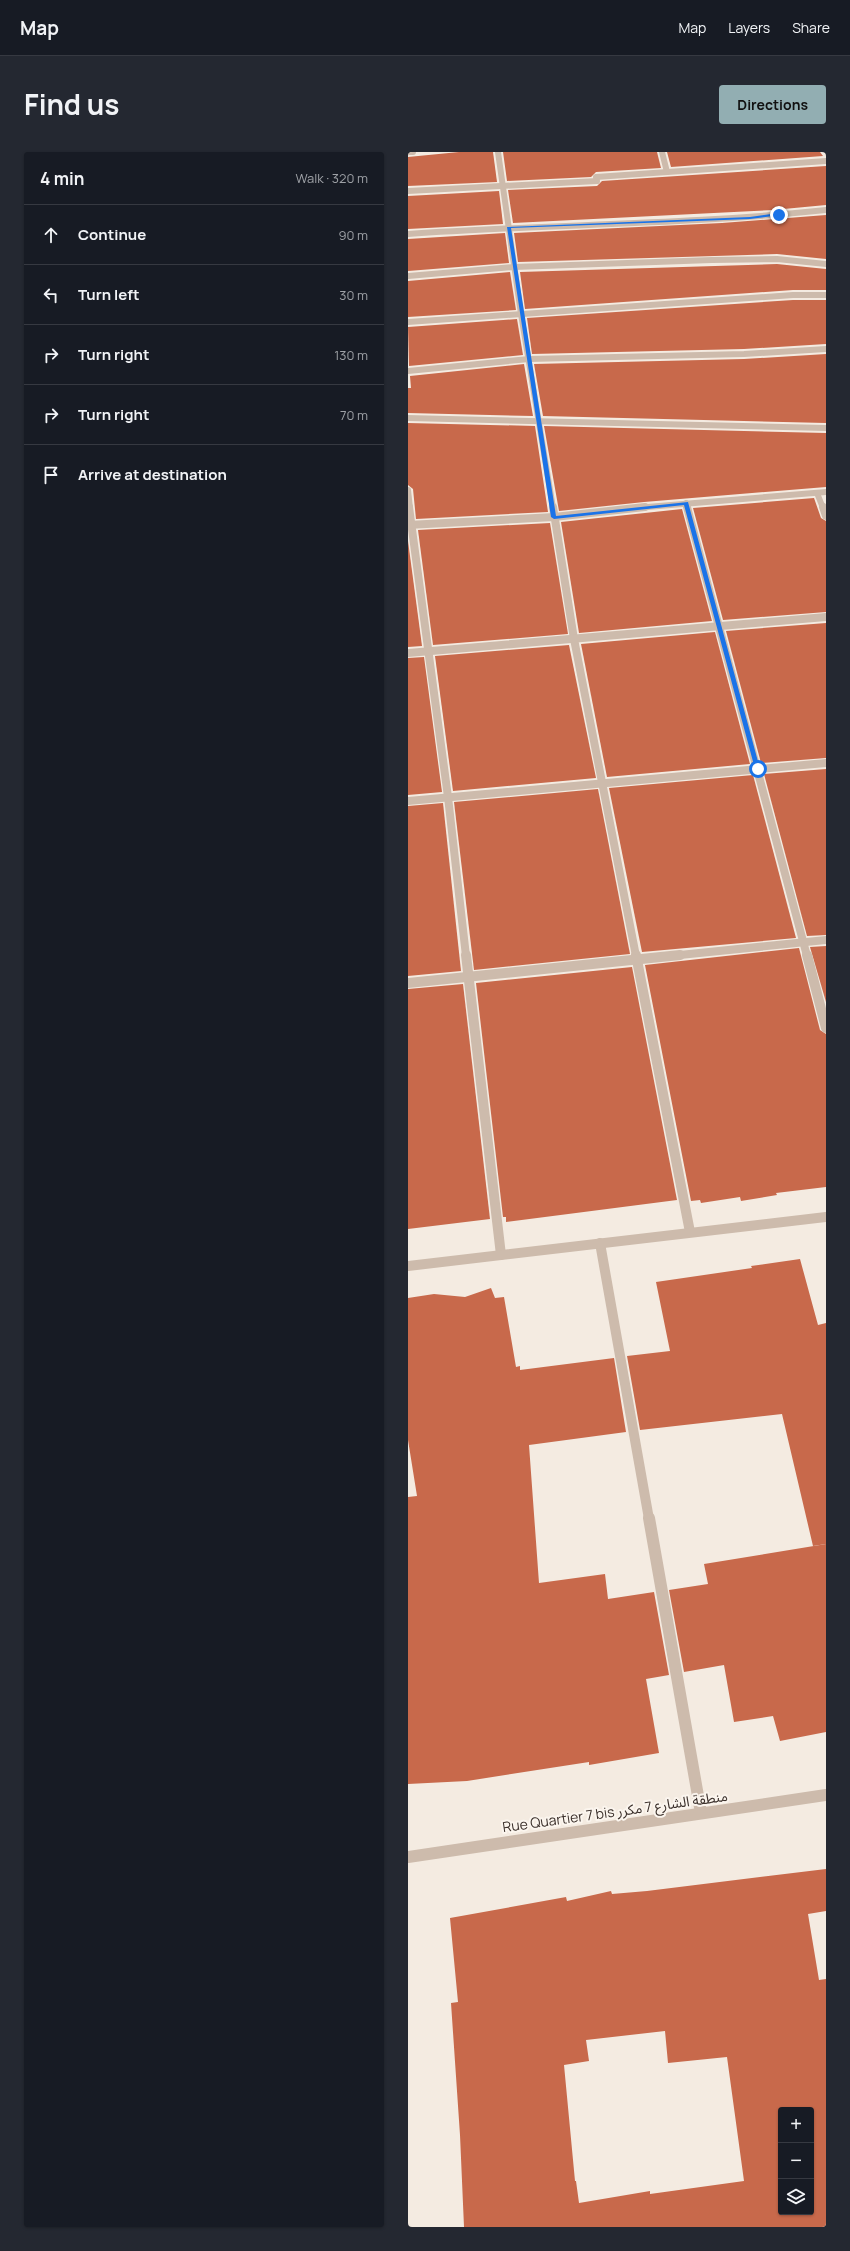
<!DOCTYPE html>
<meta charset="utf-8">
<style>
:root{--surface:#171b24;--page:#242831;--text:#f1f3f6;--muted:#9ea1a6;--line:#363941;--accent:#92aeb2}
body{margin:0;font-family:Manrope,"Noto Sans Arabic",sans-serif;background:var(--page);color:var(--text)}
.controls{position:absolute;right:12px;bottom:12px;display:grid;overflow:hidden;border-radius:4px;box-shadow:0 1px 3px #0004}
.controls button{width:36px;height:36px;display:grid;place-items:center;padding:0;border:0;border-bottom:1px solid var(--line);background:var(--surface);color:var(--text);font:20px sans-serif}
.stop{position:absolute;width:12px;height:12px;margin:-9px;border:3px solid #1a73e8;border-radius:50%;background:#fff}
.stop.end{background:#1a73e8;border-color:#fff;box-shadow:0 1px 4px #0008}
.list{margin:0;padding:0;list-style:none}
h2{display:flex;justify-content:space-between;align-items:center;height:52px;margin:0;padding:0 16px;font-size:17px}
h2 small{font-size:13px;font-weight:400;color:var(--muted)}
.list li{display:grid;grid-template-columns:26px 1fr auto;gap:12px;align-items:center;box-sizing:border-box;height:60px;padding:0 16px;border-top:1px solid var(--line)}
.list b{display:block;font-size:15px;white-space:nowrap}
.list em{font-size:13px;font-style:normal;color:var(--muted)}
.icon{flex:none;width:22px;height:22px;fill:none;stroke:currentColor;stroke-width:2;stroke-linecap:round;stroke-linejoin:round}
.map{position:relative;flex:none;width:418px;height:2075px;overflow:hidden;border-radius:4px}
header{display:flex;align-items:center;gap:24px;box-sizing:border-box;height:56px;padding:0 20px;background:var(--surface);border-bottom:1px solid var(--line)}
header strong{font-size:19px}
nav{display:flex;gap:22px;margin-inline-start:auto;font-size:14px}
.intro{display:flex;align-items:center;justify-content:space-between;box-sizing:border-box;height:96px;padding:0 24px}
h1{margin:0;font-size:28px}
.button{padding:10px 18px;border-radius:4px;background:var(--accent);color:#111;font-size:14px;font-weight:700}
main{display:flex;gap:24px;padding:0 24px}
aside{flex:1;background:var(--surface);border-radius:4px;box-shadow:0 1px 3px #0004}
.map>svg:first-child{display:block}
</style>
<header>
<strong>Map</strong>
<nav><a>Map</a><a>Layers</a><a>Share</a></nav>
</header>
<div class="intro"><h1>Find us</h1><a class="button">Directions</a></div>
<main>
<aside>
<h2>4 min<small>Walk · 320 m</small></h2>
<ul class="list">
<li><svg class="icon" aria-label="ahead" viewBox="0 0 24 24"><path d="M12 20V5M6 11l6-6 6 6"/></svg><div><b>Continue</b></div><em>90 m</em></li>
<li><svg class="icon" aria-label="left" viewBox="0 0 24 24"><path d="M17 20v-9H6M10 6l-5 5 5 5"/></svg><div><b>Turn left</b></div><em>30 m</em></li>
<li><svg class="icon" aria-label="right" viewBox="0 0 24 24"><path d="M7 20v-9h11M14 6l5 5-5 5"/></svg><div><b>Turn right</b></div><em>130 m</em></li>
<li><svg class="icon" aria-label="right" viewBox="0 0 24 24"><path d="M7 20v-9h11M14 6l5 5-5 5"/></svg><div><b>Turn right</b></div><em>70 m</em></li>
<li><svg class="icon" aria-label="arrive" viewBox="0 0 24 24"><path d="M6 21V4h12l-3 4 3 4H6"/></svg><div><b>Arrive at destination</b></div></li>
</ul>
</aside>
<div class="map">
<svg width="418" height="2075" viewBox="0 0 418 2075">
<rect width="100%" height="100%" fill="#f4ebe1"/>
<g fill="#c8694b" fill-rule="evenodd">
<path d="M51 0H85L89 30 0 34V5Z"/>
<path d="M95 0H249L253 16 188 20 183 25 99 29Z"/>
<path d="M259 0H412L415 4 263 15Z"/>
<path d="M418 14V53L365 58 105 71 100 38 189 34 194 29Z"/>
<path d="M91 39 95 72 0 77V44Z"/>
<path d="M418 63V107L369 102 110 110 106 81 314 71Z"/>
<path d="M97 81 101 111 0 119V87Z"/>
<path d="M369 112 418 117V138H385L117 157 112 120Z"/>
<path d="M102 120 108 158 0 165V129Z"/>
<path d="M385 148H418V192L336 197 124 202 119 166Z"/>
<path d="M109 167 115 203 1 214 0 175Z"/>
<path d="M418 202V271L135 264 126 212 336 207Z"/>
<path d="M116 212 125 264 0 261V236H3L2 224Z"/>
<path d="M0 271 127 274 140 360 8 367 5 337 0 333Z"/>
<path d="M136 274 418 281V335L236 350 151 359Z"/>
<path d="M406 346 413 366 418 369V460L315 468 285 356Z"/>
<path d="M274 357 304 469 171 481 153 370Z"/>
<path d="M142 371 160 482 25 493 10 378Z"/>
<path d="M0 389 14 494 0 495Z"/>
<path d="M418 471V606L353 611 318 479Z"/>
<path d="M307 480 342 612 199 625 173 492Z"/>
<path d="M161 493 188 626 45 639 27 504Z"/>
<path d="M16 505 34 640 0 643V506Z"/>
<path d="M418 617V783L399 784 356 622Z"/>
<path d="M345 623 388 786 234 800 201 636Z"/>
<path d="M190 637 222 802 66 818 46 650Z"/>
<path d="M35 651 53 819 0 824V654Z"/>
<path d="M418 794V850L402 795Z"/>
<path d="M391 796 412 878 418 882V1035L368 1041 369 1043 333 1049 332 1045 293 1051 292 1048 283 1049 237 813Z"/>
<path d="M224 815 269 1048 98 1070V1065H95L68 831Z"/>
<path d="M55 832 82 1067 0 1077V837Z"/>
<path d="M392 1107 410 1173 418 1171V1392L405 1394 374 1262 232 1278 219 1204 262 1199 248 1130 344 1116 343 1114Z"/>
<path d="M83 1136 87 1146 96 1145 108 1215 112 1214V1218L206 1206 218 1280 121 1293 131 1431 197 1422 200 1447 246 1440 261 1523 238 1527 251 1601 181 1613V1610L59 1629 0 1632V1345L9 1344 0 1288V1146L26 1142 57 1145Z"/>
<path d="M418 1392V1580L372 1589 365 1564 326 1570 316 1513 276 1520 261 1438 300 1432 296 1412Z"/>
<path d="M418 1717V1759L400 1762 411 1828 418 1827V2075H56L52 1983 43 1851 50 1850 42 1766 158 1745 159 1749 203 1739 204 1742 239 1739ZM257 1879 260 1911 319 1905 336 2029 242 2042V2039L171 2051 168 2029H167L156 1913 181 1909 178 1888ZM373 1958H403V2060H373Z"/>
</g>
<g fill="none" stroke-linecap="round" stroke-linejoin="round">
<path stroke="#cdbbac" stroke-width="6" d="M0 219 121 207 336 202 418 197"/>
<g stroke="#cdbbac" stroke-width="6">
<path d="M0 0H5"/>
<path d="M90 0 113 162 145 356"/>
<path d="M254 0 259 20"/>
<path d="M0 39 189 29 188 25 418 9"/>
<path d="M0 82C139 72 279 73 418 58"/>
<path d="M0 124 106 115 304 108 369 107 418 112"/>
<path d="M0 170 385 143H418"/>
<path d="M0 266 418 276"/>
<path d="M0 338 2 356"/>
<path d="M409 341 415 356"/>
<path d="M278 351 279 356"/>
<path d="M227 356 418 340"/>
</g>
<g stroke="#cdbbac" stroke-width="8">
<path d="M1 355 40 645 58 804"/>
<path d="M145 355 166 487 228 804"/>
<path d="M279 355 399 804"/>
<path d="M415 355 418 364"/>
<path d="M0 373 146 365 237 355"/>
<path d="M0 501 418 465"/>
<path d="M0 649 418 611"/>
<path d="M262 804 418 788"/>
</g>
<g stroke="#cdbbac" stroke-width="10">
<path d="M58 803 93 1103"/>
<path d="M228 803 282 1080"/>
<path d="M399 803 418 876"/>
<path d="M0 831 272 803"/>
<path d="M192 1091 241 1367"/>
<path d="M0 1114 418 1065"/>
</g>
<g stroke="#cdbbac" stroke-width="12">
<path d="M241 1366 293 1661"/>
<path d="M0 1705 418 1643"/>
</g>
</g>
<path fill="#1a73e8" d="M371 61 372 63 342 67 103 76 148 364 280 350 352 617 350 619 347 617 276 353 146 367 143 365 99 75 342 65Z"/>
<g text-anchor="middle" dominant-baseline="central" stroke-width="4" stroke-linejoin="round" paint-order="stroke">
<g font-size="14" fill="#3b302b" stroke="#fbf5ee">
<text transform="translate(207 1659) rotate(-8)">Rue Quartier 7 bis منطقة الشارع 7 مكرر</text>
</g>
</g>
</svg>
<div class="controls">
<button>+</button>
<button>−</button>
<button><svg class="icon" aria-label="layers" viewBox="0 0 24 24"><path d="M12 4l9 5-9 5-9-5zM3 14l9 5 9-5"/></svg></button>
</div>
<div class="stop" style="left:350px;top:617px"></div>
<div class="stop end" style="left:371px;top:63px"></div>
</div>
</main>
